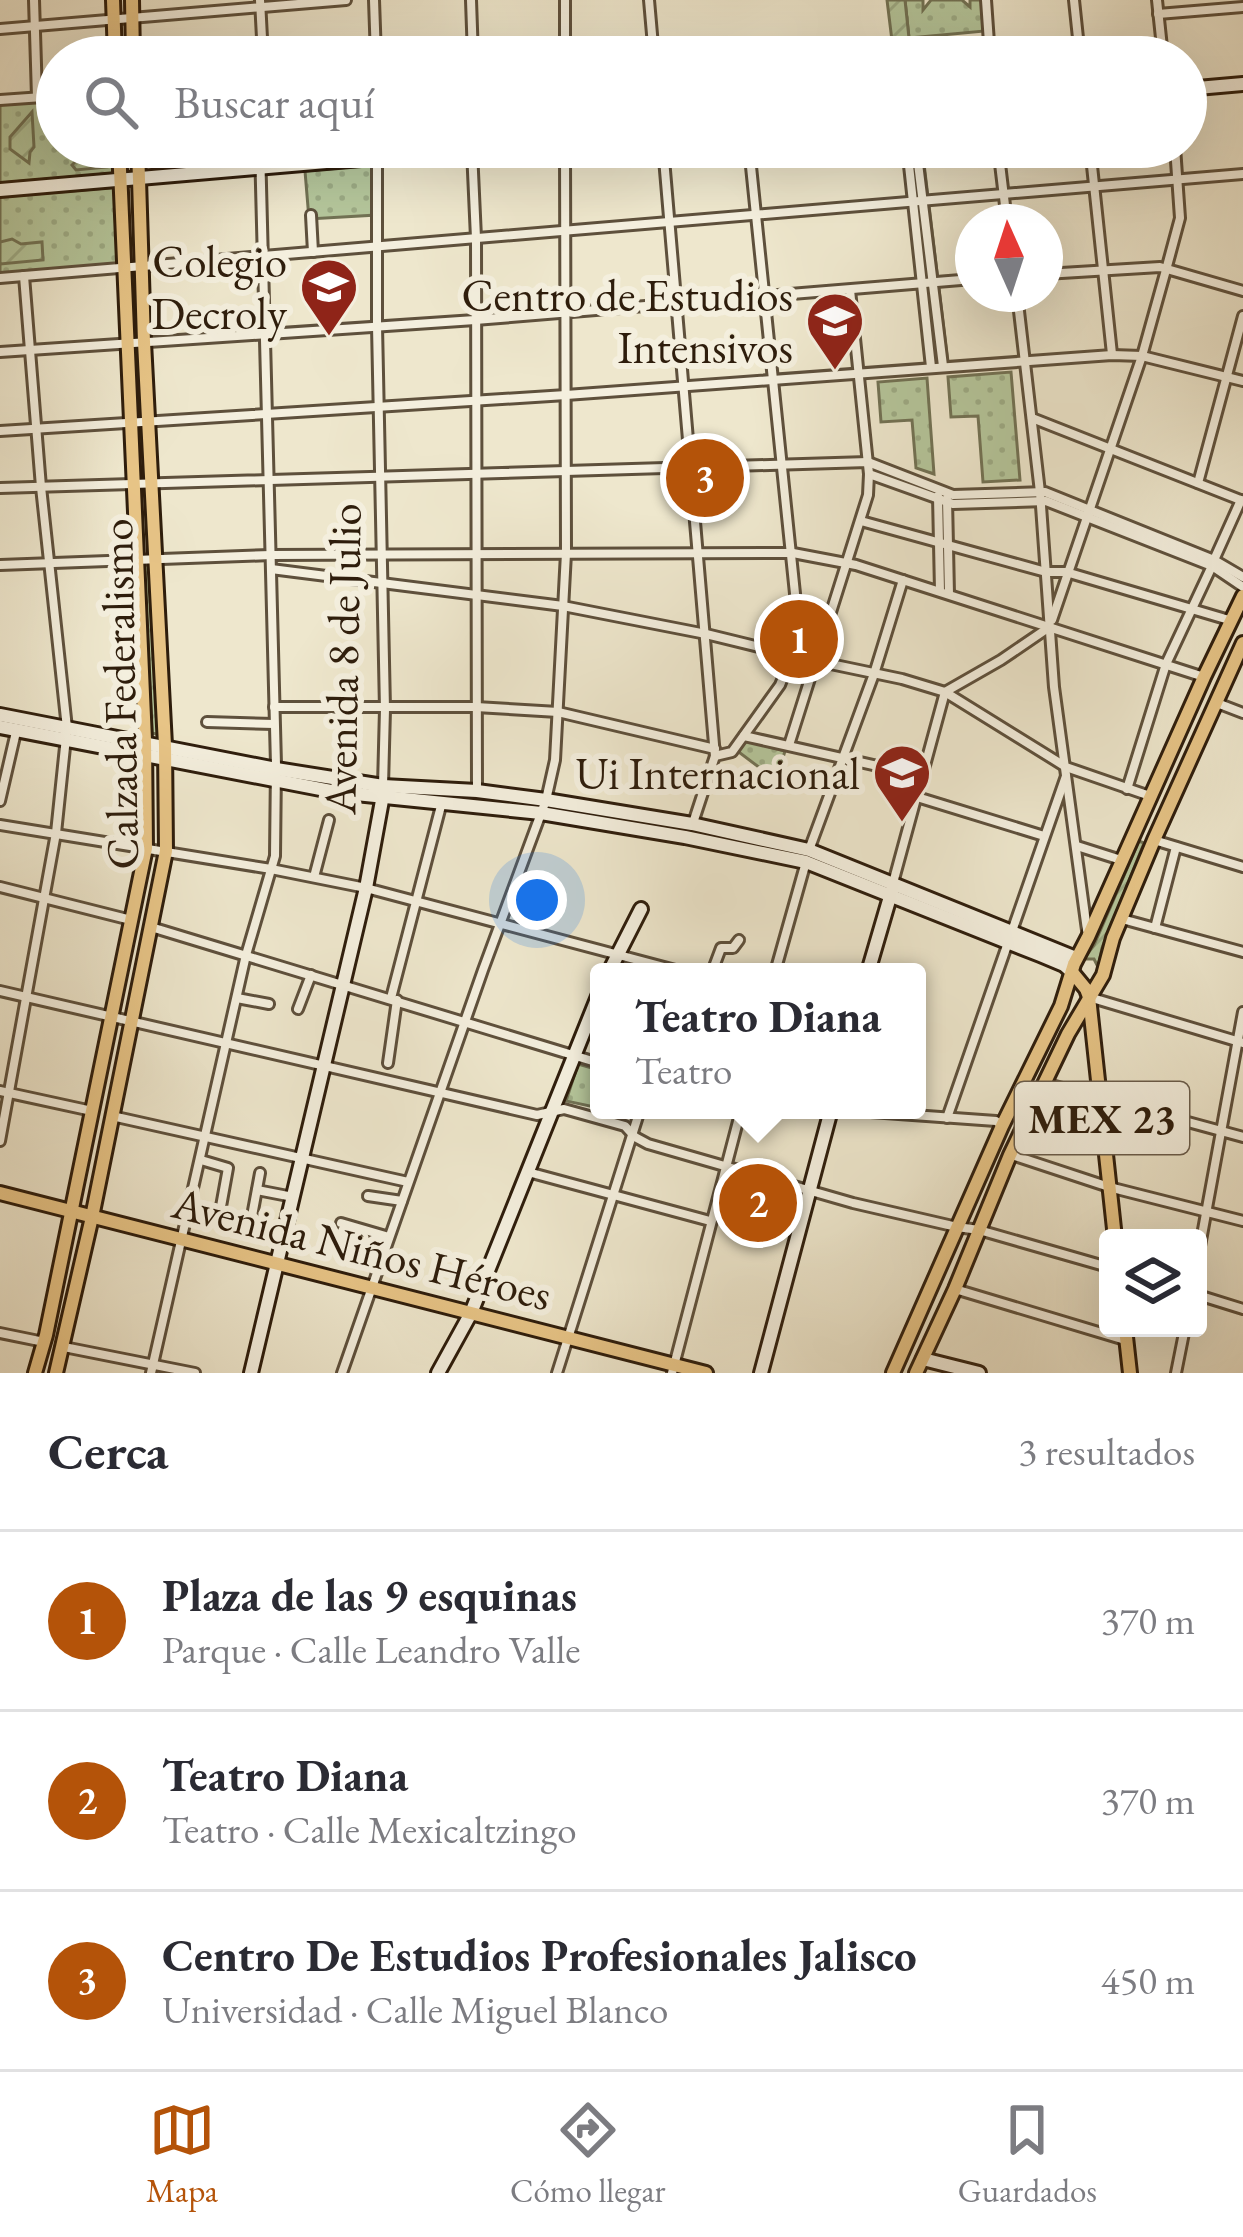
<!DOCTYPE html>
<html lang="es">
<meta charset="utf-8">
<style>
:root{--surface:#fff;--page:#f2f2f3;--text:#2b2b33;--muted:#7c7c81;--line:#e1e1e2;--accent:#b45309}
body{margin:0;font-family:"EB Garamond",serif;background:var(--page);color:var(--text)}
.controls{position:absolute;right:36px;bottom:36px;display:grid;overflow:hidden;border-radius:12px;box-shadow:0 12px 48px #0002}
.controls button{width:108px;height:108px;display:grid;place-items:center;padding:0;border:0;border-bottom:3px solid var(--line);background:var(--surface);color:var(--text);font:60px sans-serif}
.compass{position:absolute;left:955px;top:204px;width:108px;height:108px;border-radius:50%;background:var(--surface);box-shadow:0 12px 48px #0002;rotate:357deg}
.you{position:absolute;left:537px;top:900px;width:42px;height:42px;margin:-30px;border:9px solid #fff;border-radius:50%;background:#1a73e8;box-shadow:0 0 0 18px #1a73e833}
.badge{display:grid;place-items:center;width:78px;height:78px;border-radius:50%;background:var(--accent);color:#fff;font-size:39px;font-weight:700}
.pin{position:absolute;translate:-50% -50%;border:6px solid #fff;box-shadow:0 3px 12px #0006}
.popup{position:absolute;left:590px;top:963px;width:336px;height:156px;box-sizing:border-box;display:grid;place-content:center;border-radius:12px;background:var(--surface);filter:drop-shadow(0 3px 9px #0005);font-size:39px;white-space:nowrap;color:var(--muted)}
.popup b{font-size:45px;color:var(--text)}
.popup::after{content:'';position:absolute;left:50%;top:100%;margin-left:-24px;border:24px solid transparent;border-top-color:var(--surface)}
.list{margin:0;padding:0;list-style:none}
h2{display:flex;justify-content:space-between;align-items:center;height:156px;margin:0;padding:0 48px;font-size:51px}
h2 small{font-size:39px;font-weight:400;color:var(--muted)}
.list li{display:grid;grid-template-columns:78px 1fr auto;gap:36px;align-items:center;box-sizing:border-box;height:180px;padding:0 48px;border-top:3px solid var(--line)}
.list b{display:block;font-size:45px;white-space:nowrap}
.list p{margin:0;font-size:39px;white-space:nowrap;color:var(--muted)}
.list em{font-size:39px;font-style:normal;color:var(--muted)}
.icon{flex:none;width:66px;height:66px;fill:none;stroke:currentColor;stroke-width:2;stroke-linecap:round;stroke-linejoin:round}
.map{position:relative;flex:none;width:1243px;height:1373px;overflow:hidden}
.search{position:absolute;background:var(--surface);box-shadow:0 12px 48px #0002;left:36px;right:36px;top:36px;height:132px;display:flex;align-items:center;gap:30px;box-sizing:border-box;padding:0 42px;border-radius:66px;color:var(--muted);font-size:45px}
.sheet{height:696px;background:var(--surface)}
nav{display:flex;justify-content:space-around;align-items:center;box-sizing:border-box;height:168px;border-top:3px solid var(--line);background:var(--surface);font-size:33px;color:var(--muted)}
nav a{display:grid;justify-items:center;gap:6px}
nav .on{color:var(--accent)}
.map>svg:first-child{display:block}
</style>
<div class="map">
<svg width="1243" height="1373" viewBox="0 0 1243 1373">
<defs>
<pattern id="park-dots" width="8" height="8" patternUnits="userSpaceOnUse" patternTransform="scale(3)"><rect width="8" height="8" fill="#b5c69b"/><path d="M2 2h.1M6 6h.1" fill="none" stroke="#9caa84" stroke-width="1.8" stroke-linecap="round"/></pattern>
<pattern id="garden-furrows" width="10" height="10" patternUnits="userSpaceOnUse" patternTransform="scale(3)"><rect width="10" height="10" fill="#b5c69b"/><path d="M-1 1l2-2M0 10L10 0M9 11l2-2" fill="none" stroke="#9caa84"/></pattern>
</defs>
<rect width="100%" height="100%" fill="#eee7cd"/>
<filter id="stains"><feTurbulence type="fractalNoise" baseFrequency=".00167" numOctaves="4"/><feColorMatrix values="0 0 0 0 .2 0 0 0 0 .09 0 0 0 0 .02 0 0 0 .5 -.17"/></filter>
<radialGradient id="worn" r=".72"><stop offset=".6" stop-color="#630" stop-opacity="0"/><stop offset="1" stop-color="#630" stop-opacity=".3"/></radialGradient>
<g fill="url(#park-dots)" stroke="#727254" stroke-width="3">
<path d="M905 0H923V10L931 0H962L970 7V0H983L985 31 909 38Z"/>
<path d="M57 100V147H117L118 173 0 183V104Z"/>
<path d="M375 165 376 215 309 219 305 171Z"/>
<path d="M119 187 122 263 0 274V197Z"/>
<path d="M1011 372 1020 480 983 482 978 416 951 417 948 377Z"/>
<path d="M927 378 934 474 916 468 912 420 881 422 878 382Z"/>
<path d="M795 620 824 624 814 656 790 651 795 632Z"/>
<path d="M743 740 785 751 778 774 760 768 736 750Z"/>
<path d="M578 1064 599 1070V1108L566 1101Z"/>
</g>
<g fill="url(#garden-furrows)" stroke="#727254" stroke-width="3">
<path d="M887 0H905L911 57H894Z"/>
<path d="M32 112 34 147 30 152 29 163 10 149V137Z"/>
<path d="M106 147 107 167 76 170 72 165 89 148Z"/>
<path d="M903 147H922L948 364 926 365Z"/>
<path d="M12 239 21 244 42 242 43 260 0 264V242Z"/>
<path d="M153 562 160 735 152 733 144 563Z"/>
<path d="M1139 841 1144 843 1102 948 1098 967 1094 959H1084L1094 945Z"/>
</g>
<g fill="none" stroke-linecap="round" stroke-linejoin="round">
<defs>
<g id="street">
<path d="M34 0 37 97"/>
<path d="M260 0 263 57"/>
<path d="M374 0 376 57"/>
<path d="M471 0 473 57"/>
<path d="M649 0 654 57"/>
<path d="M986 0 990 57"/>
<path d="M1074 0 1080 57"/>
<path d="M1157 0 1163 57"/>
<path d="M1158 14 1243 7"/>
<path d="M0 29 346 0"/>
<path d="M565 57V0"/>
<path d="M615 57 654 54"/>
<path d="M0 100 57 96"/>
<path d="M377 147V326L385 709 383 786"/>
<path d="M663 147 715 756"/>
<path d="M749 147 797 613"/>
<path d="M907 147 931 367"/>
<path d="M916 147 943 366"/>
<path d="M998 147 1007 222"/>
<path d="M1090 147 1112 354"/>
<path d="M472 150 476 238 477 791"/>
<path d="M311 215 313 252"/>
<path d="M1045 274 1160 267 1243 291"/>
<path d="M0 278 1243 174"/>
<path d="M1017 294 1040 492 1054 687 1087 930"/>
<path d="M0 352 475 320 973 279"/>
<path d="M1032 418 1243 501"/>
<path d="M0 431 566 395 1112 355 1142 356 1243 381"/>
<path d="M869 474 953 504 1046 501 1212 566 1243 587"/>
<path d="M1198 483 1243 316"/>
<path d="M0 488 868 462 953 495 1045 492 1214 560 1243 577"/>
<path d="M938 496 940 591"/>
<path d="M947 499 949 594"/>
<path d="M861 521 1046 572H1066L1229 620"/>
<path d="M1214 560 1241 500"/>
<path d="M0 565 271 555 793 553 856 565 1204 677"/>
<path d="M271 569 563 606 706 634 816 661 902 679 945 692 1066 767 1150 796"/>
<path d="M1052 620 1142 356 1166 270 1180 218 1175 147"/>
<path d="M945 692 1001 660 1048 628"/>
<path d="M1217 703 1243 713"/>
<path d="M274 707H476L558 712 715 749"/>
<path d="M207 722 274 724"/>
<path d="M744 736 922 776"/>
<path d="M789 745 868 495 869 474 850 290"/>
<path d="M1127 789 1166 664 1212 566"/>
<path d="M917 797 1044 836"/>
<path d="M0 801 16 732"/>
<path d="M693 823 715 756 732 752 780 685 792 655"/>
<path d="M0 825 271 869 366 888 683 972"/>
<path d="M1154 840 1243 867"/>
<path d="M1077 846 1121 860"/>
<path d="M809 850 874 674 903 580"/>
<path d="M314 877 329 820"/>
<path d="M893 883 945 692"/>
<path d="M0 887 131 920"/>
<path d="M1122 919 1243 952"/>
<path d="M151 927 599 1063"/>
<path d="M1155 928 1176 847"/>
<path d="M712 972 721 948H733L739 940"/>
<path d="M775 972 806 862"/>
<path d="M0 991 537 1115 564 1109 625 1126 635 1137 648 1144 853 1203 957 1227 979 1230 1108 1267"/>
<path d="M1089 997 1243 1043"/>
<path d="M237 998 269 1004"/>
<path d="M391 998 442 802"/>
<path d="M298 1009 311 975"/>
<path d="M388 1063 397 1000"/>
<path d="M1044 1083 1243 1137"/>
<path d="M0 1091 92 1111"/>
<path d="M843 1110 996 1121 1001 1125"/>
<path d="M112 1116 408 1182"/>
<path d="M947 1118 1066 776"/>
<path d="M0 1141 56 833 67 728 41 487 24 276"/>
<path d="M1012 1155 1109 1187 1243 1221"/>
<path d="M201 1160 228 1168 220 1212"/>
<path d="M528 1172 710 1221"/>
<path d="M257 1190 293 1197"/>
<path d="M368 1196 402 1201"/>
<path d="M252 1216 260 1173"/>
<path d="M341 1223 389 1237"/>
<path d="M1198 1257 1243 1012"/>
<path d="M955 1289 1125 1340"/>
<path d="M1198 1295 1243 1309"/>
<path d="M0 1333 44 1342"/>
<path d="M64 1347 195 1373"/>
<path d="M151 1373 246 955 275 856 276 765 260 147"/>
<path d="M342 1373 483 970 546 800 555 760 566 553 565 147"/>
<path d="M557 1373 640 1110"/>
<path d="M672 1373 741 1110"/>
<path d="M1176 1373 1185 1328"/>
</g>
<g id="secondary">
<path d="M1186 89 1243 84"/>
<path d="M0 190 501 147"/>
<path d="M0 715 276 769 383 786 477 791 546 800 692 824 809 850 1076 958"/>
<path d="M0 727 336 792 541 813 685 837 806 862 1040 955 1064 965 1072 972"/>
<path d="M609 972 641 909"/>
<path d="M868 972 892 890"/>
<path d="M923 1359 979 1373"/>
<path d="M251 1373 366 888 383 795"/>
<path d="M438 1373 471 1313 599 994"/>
<path d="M761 1373 831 1110"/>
</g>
<g id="primary">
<path d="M113 0 115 57"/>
<path d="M132 0 133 57"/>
<path d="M1072 972 1086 989 1089 997 1115 1238"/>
<path d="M0 1193 706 1373"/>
<path d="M1125 1328 1130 1373"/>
<path d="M35 1373 46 1335 146 848 145 740 119 147"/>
<path d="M56 1373 92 1217 166 851 165 745 144 342 138 147"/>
<path d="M893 1373 1002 1126 1061 1006 1074 964 1088 937 1204 677 1243 596"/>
<path d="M916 1373 955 1289 1010 1155 1068 1034 1103 975 1113 938 1154 840 1243 643"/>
</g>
</defs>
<use href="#street" stroke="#5e503c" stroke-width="14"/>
<use href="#secondary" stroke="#2e1d0c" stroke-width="18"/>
<use href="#primary" stroke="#2e1d0c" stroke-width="18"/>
<use href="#street" stroke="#f4efde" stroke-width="8"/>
<use href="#secondary" stroke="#f4efde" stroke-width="12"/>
<use href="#primary" stroke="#e7c486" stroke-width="12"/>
</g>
<defs>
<symbol id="university-pin" viewBox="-11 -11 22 30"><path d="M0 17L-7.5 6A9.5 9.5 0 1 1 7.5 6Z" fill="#8f2418" stroke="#f4efde"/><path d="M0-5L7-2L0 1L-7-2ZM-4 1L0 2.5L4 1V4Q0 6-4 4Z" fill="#fff"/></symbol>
</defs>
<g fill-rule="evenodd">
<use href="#university-pin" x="296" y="254" width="66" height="90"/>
<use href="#university-pin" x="802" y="288" width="66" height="90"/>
<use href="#university-pin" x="869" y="740" width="66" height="90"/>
</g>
<g text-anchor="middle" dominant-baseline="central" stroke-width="12" stroke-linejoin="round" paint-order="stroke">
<rect fill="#f4efde" stroke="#695c4b" stroke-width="3" x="1015" y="1082" width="174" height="72" rx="9"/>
<g font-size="42" font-weight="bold" fill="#2e1d0c">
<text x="1102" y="1118">MEX 23</text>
</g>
<g font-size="45" fill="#2e1d0c" stroke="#f4efde" text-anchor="end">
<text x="287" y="261">Colegio<tspan x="287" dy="52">Decroly</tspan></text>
<text x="793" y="295">Centro de Estudios<tspan x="793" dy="52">Intensivos</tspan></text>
<text x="860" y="773">Ui Internacional</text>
</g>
<g font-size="45" fill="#2e1d0c" stroke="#f4efde">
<text transform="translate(342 659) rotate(-89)">Avenida 8 de Julio</text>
<text transform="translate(119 694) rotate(-91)">Calzada Federalismo</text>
<text transform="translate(362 1248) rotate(14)">Avenida Niños Héroes</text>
</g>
</g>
<rect width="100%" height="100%" filter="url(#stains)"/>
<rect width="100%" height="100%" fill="url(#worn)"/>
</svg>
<div class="controls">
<button><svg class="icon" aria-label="layers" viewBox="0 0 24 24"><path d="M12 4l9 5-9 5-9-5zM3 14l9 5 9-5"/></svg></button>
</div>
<svg class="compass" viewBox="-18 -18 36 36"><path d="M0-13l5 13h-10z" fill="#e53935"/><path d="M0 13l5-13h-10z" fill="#7c7c81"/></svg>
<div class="you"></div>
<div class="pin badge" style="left:799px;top:639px">1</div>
<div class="pin badge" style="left:758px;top:1203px">2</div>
<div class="popup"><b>Teatro Diana</b>Teatro</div>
<div class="pin badge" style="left:705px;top:478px">3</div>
<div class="search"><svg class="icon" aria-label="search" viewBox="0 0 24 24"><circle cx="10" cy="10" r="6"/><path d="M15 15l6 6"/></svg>Buscar aquí</div>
</div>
<section class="sheet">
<h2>Cerca<small>3 resultados</small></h2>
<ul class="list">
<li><span class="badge">1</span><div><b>Plaza de las 9 esquinas</b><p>Parque · Calle Leandro Valle</p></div><em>370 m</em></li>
<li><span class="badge">2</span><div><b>Teatro Diana</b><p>Teatro · Calle Mexicaltzingo</p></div><em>370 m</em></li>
<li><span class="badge">3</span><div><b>Centro De Estudios Profesionales Jalisco</b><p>Universidad · Calle Miguel Blanco</p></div><em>450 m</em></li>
</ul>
</section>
<nav>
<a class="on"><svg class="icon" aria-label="map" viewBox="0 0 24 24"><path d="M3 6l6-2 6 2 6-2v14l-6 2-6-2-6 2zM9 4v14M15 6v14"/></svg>Mapa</a>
<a><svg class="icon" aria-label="directions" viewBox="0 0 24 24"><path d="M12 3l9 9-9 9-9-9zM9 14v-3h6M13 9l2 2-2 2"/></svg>Cómo llegar</a>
<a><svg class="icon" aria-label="saved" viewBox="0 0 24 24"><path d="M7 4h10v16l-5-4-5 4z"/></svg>Guardados</a>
</nav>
